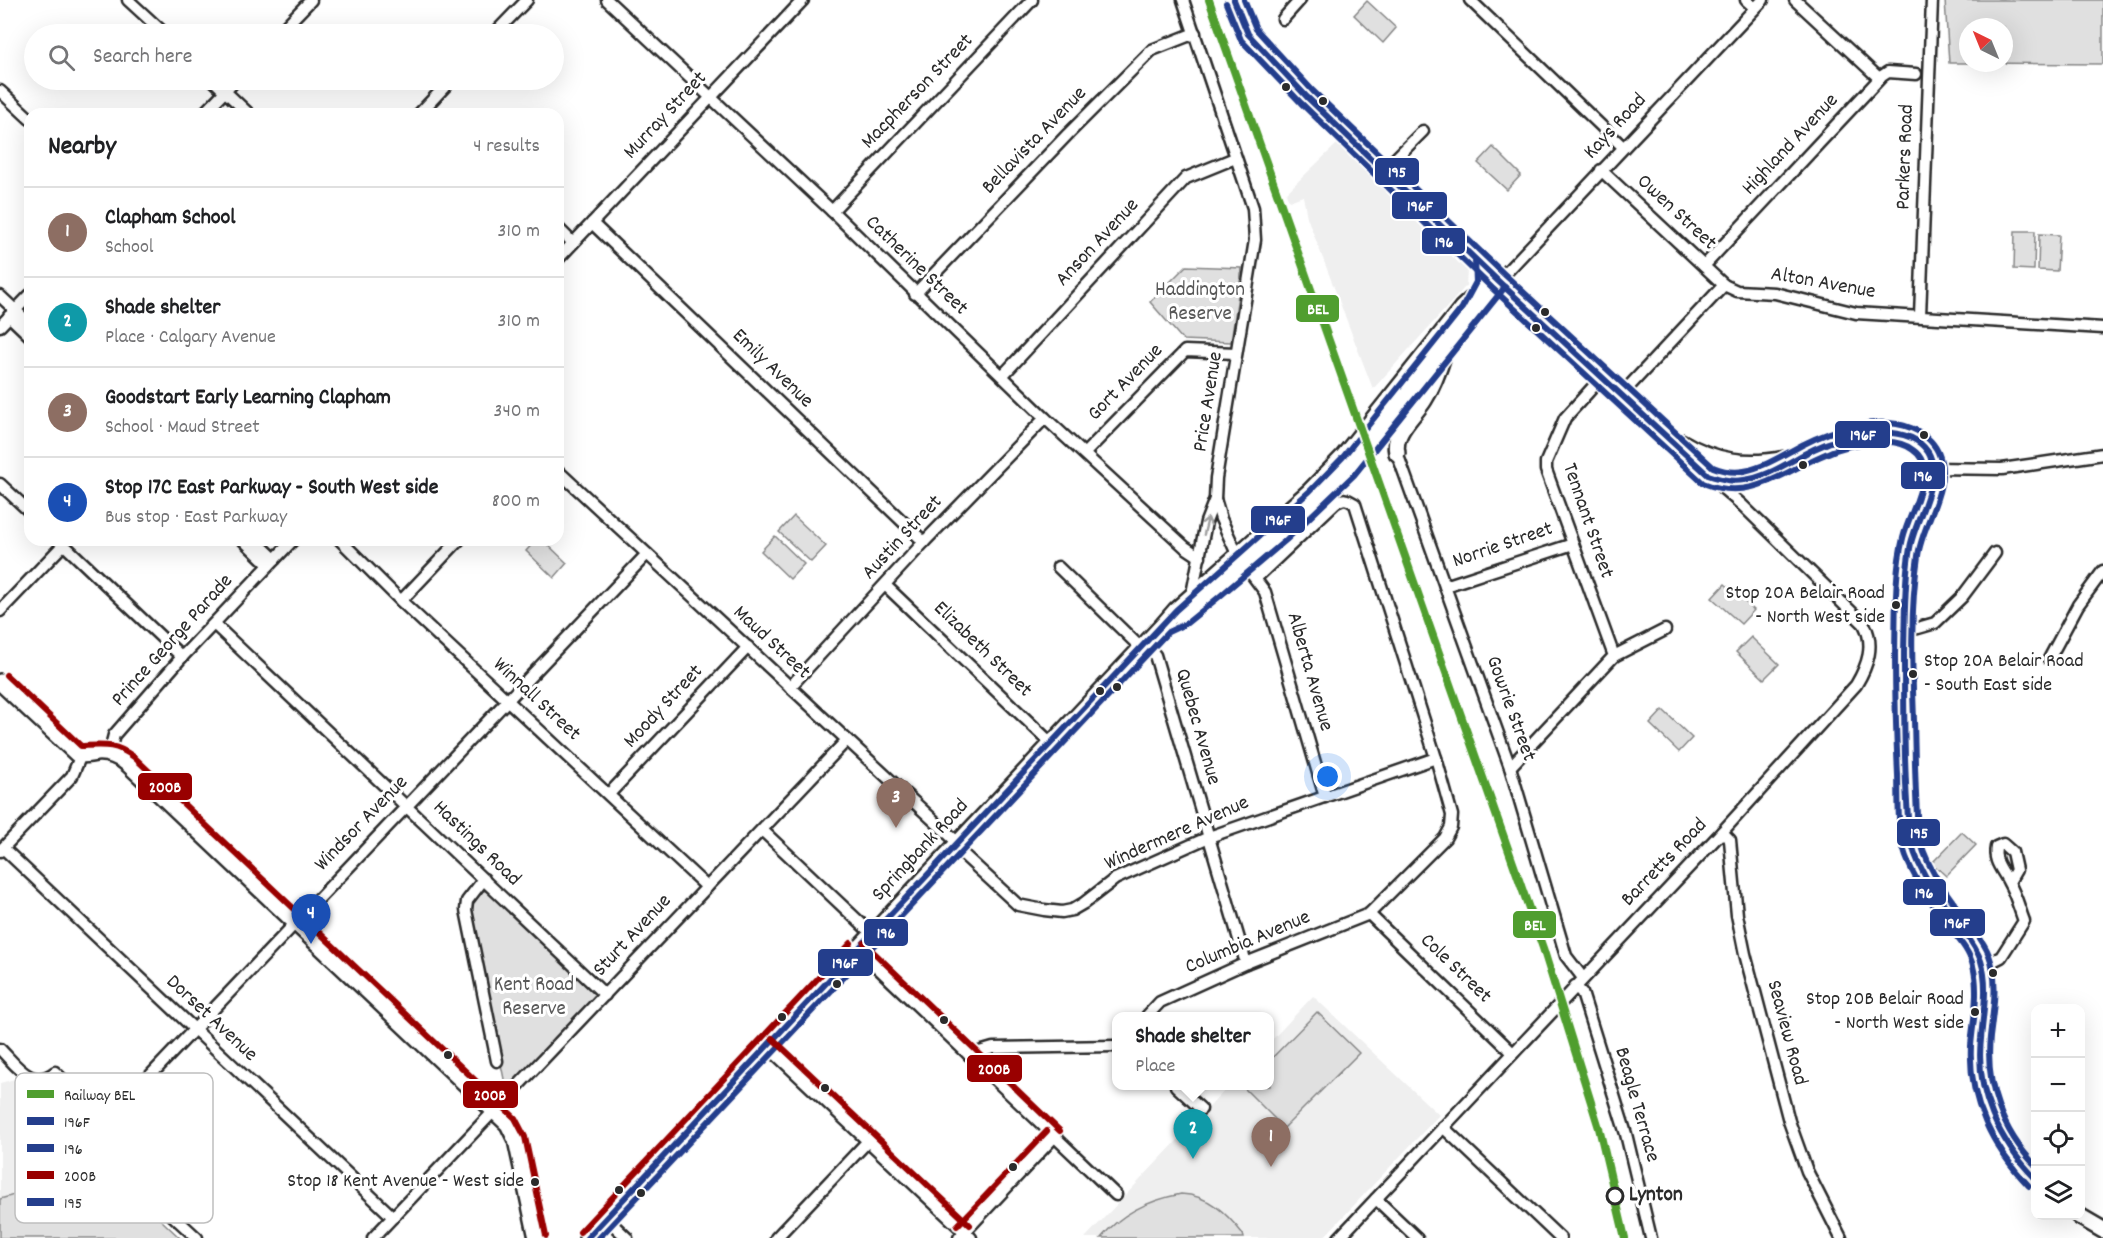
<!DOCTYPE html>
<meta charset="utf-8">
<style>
:root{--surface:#fff;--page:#f6f6f6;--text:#202124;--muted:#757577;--line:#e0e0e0;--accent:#2b2b2b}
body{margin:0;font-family:Dekko,sans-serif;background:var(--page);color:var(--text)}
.controls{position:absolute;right:18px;bottom:18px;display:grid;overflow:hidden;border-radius:12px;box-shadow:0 6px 24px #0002}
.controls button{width:54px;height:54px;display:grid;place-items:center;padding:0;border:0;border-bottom:2px solid var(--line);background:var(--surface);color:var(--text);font:30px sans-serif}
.compass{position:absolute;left:1959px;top:18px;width:54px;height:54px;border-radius:50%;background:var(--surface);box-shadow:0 6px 24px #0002;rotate:317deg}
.you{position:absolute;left:1328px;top:777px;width:21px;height:21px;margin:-15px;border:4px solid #fff;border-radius:50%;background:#1a73e8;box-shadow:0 0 0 9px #1a73e833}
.badge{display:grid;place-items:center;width:39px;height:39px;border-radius:50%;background:var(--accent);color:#fff;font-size:20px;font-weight:700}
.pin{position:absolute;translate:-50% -50px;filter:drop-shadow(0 2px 3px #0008)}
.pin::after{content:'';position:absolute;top:32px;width:21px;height:18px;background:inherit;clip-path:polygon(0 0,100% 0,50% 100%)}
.popup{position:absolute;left:1112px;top:1012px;width:162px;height:78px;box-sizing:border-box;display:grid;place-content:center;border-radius:12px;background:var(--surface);filter:drop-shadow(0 2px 4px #0005);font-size:20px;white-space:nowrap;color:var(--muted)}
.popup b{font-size:22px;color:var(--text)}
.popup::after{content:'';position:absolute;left:50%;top:100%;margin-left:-12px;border:12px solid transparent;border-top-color:var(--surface)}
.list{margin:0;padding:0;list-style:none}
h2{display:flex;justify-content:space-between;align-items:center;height:78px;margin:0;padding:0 24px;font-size:26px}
h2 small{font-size:20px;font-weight:400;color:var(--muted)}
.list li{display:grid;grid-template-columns:39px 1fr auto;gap:18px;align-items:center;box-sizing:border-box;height:90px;padding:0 24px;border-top:2px solid var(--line)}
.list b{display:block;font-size:22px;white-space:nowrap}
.list p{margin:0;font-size:20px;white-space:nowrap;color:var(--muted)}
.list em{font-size:20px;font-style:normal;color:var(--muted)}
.icon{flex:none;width:33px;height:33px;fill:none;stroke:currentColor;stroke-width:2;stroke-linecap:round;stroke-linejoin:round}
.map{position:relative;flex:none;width:2103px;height:1238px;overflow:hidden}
.search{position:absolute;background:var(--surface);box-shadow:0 6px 24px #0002;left:24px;top:24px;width:540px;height:66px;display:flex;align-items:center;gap:15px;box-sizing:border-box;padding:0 21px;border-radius:33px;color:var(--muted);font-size:22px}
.panel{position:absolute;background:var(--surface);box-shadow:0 6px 24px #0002;left:24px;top:108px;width:540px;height:438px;border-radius:18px}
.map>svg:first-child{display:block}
</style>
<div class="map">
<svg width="2103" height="1238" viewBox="0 0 2103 1238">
<rect width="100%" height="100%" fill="#fff"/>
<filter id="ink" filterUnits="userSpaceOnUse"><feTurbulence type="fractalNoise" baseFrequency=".0167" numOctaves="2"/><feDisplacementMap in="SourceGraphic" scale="12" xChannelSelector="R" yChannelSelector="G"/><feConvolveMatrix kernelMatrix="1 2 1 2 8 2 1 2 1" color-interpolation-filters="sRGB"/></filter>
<g filter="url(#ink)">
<g fill="#efefef">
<path d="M1337 144 1467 271 1466 286 1373 389 1307 217 1303 196 1289 201 1286 193Z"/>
<path d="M1313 996 1439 1115 1323 1238H1085L1229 1086H1270V1042Z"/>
<path d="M22 1077 90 1138 87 1150 70 1165 32 1189 0 1199V1083Z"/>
</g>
<g fill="#e0e0e0" stroke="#868686" stroke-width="1.5">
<path d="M1945 0H2103V64L1971 63H2004V27H1968V63H1949Z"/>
<path d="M1367 1 1396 28 1383 43 1354 15Z"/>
<path d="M1493 147 1521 175 1507 190 1478 163Z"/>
<path d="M2015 231H2035L2034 270 2014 269Z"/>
<path d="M2039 234 2059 235 2057 271 2038 270Z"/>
<path d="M1186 266 1242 268 1231 342 1183 340 1150 302Z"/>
<path d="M794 516 826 546 811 562 779 532Z"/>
<path d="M775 536 804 564 790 579 761 551Z"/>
<path d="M536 540H543L567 563 554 578 526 551Z"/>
<path d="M1725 584 1754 610 1741 624 1712 598Z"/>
<path d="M1751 637 1779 664 1764 679 1736 652Z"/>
<path d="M1663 710 1692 738 1679 752 1650 724Z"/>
<path d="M1962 832 1976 845 1946 876 1932 863Z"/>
<path d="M483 891H488L600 997 507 1094 470 911 475 896Z"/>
<path d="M1317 1012 1359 1053 1284 1128 1243 1087 1270 1086V1060Z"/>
<path d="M87 1150 180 1238H0V1199C33 1191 61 1173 87 1150Z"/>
<path d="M1181 1194C1209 1195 1227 1214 1243 1234L1244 1238H1101C1121 1213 1150 1200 1181 1194Z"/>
</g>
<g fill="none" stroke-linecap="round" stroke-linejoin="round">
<defs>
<g id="street">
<path d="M128 0 165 34"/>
<path d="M607 0 832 211 1045 418 1185 547 1200 557"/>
<path d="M1183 0 1253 208 1255 240 1216 478 1215 499 1206 522 1192 594"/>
<path d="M1470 0 1623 147"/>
<path d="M1746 0 1755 8"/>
<path d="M1795 0 1879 78"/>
<path d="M1283 19 1300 0"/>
<path d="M278 34 311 0"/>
<path d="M494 34 527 0"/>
<path d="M213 80 249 114"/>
<path d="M0 91 30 119"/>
<path d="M203 114 236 80"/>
<path d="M419 114 451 80"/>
<path d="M1601 170 1724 285"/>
<path d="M1383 171 1423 131"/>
<path d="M832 211 1032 0"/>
<path d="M592 223 924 542"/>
<path d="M558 228 573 243"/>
<path d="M558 259 803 0"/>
<path d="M1704 266 1882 76 1888 72 1916 74"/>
<path d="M1498 281 1763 0"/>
<path d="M915 294 1068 134 1152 50 1195 33"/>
<path d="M0 296 30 324"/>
<path d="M9 316 30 336"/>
<path d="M1920 316 1932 0"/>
<path d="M0 326 30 295"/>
<path d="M1003 375 1186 178 1235 158"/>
<path d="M1621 395 1724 285 1737 291 1775 293 1856 313 2103 328"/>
<path d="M1085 453 1185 351 1236 353"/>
<path d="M1397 453 1510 767 1566 956 1583 978"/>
<path d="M1933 468 2002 469 2103 454"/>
<path d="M558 471 958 843"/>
<path d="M0 484 30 512"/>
<path d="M1215 499 1221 519 1237 554"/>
<path d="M59 540 182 657"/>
<path d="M243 540 269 565"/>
<path d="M255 540 275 559"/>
<path d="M340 540 401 601 707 887"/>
<path d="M1244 564 1265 592 1325 797"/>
<path d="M1058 567 1141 648"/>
<path d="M885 585 1052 744"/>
<path d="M1445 586 1573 544"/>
<path d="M401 601 459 540"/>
<path d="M0 611 64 544"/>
<path d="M214 624 605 995"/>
<path d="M1904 632 1935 623 1962 597 1995 553"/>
<path d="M1145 645 1155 655 1246 963"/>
<path d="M1614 656 1665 630"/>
<path d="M2049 659 2078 605 2103 571"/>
<path d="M790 687 924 542 1045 418"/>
<path d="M109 754 114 735 182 657 293 540"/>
<path d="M1510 767 1614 656 1546 470V462L1565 418 1602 377"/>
<path d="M609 794 748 647"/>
<path d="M762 830 872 934"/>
<path d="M1722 832 1730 840 1737 915 1745 954 1789 1121 1807 1171 1841 1238"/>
<path d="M954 846 1018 905 1044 910 1062 912 1072 910 1084 903 1115 879 1209 837 1436 758"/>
<path d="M3 848 393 1217"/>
<path d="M0 851 72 776 81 755"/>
<path d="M484 879 467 901 466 910 497 1061"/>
<path d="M1369 914 1513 1053"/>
<path d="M858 949 1116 1195"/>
<path d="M1983 966 2001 957 2024 921C2019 908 2016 895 2009 883 2003 870 1993 862 1996 847L2003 844 2012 852 2016 870 2009 882"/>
<path d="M1575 986 1582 993 1626 1134 1651 1238"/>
<path d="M1147 1016 1160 1002 1246 963 1369 914 1445 838 1451 827 1452 815 1436 758 1355 504C1346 498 1344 498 1335 503L1256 578"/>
<path d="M766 1045 971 1238"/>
<path d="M0 1049C16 1065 32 1091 55 1072L106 1122C99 1134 100 1141 105 1153L197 1238"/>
<path d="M969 1055 993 1048 1116 1046"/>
<path d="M1176 1086 1201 1109"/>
<path d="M106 1122 647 554"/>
<path d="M1443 1127 1560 1238"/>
<path d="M1376 1199 1417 1238"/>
<path d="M606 1218 627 1238"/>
<path d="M373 1238 847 740"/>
<path d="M776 1238 868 1141"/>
<path d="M959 1238 1054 1137"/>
<path d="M1339 1238 1722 832 1856 685C1868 665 1875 645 1864 624L1742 505 1711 478"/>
</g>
<g id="secondary">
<path d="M1234 0 1248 34 1307 97 1498 281 1708 475C1716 478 1724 481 1732 481 1765 482 1796 455 1825 444 1841 437 1858 435 1875 433 1892 432 1908 433 1922 445 1948 467 1920 510 1913 534 1907 554 1907 574 1906 594 1903 655 1904 716 1907 777 1908 799 1906 825 1912 847 1921 878 1944 903 1962 929 1971 941 1981 953 1983 968 1988 995 1982 1022 1980 1049 1978 1099 2000 1145 2036 1180"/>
<path d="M1681 442C1714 462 1747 467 1785 459"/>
<path d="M1397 453C1392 433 1414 416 1424 400 1433 386 1439 369 1444 353"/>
<path d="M1180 617 1280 533 1348 468 1456 331 1488 296"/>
<path d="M0 682 77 754C84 756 89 754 96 753 108 752 119 757 128 764L508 1124 516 1140 537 1238"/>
<path d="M2079 1216 2103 1230"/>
<path d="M587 1238 1163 625 1176 610 1310 491 1343 457 1462 308 1485 287 1498 281"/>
</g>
</defs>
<use href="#street" stroke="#2b2b2b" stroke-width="15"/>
<use href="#secondary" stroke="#2b2b2b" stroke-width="20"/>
<use href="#street" stroke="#fff" stroke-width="10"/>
<use href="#secondary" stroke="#fff" stroke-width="15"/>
<defs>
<g id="bus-1">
<path d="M1234 0 1248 34 1307 97 1498 281 1708 475C1720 479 1731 482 1744 480 1769 477 1791 460 1814 449 1843 435 1906 419 1928 452 1944 477 1914 521 1910 548 1904 582 1905 618 1904 652 1904 710 1904 773 1909 830 1914 868 1938 896 1960 926 1968 937 1977 948 1981 961 1989 986 1983 1013 1981 1039 1975 1093 1999 1141 2036 1179"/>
<path d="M587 1238 1176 610 1310 491 1343 457 1462 308 1476 282 1475 260"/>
</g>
<g id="bus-2">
<path d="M1226 3 1241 40 1301 103 1492 288 1703 483C1750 502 1780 474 1821 456 1839 447 1859 443 1879 442 1891 441 1903 442 1913 450 1922 456 1925 466 1923 476 1921 498 1908 517 1903 538 1894 575 1896 616 1895 654 1895 694 1896 734 1898 775 1899 805 1896 836 1909 864 1920 889 1937 910 1953 932 1961 942 1970 953 1973 966 1980 992 1973 1020 1971 1046 1968 1100 1993 1148 2029 1186"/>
<path d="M599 1238 1168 632 1187 623 1219 597 1286 540 1354 475 1505 287"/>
</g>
<g id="bus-3">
<path d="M6 675 81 746C104 745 115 743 134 757L515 1118 525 1137 546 1236"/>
<path d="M864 943 1060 1131"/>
<path d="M772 1038 970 1225"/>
<path d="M957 1226 1047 1131"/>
<path d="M580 1232 851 943"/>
</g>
<path id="bus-4" d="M1244 0 1256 29 1313 91 1504 274 1713 467C1723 471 1733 473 1744 471 1765 467 1783 455 1802 445 1833 429 1877 415 1911 428 1922 432 1933 441 1938 452 1953 486 1922 523 1918 556 1910 610 1912 666 1914 720 1915 756 1915 793 1918 829 1923 866 1948 895 1970 924 1977 934 1985 944 1989 955 1999 981 1993 1011 1990 1037 1985 1085 2002 1131 2036 1166"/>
</defs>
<use href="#bus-1" stroke="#fff" stroke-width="10"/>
<use href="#bus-2" stroke="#fff" stroke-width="10"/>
<use href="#bus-3" stroke="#fff" stroke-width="10"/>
<use href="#bus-4" stroke="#fff" stroke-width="10"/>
<use href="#bus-1" stroke="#243e8c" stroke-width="6"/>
<use href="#bus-2" stroke="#243e8c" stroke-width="6"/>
<use href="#bus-3" stroke="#900" stroke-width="6"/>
<use href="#bus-4" stroke="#243e8c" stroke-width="6"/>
<defs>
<path id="rail-1" d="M1209 0 1543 948 1599 1128 1625 1238"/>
</defs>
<use href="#rail-1" stroke="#fff" stroke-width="12"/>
<use href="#rail-1" stroke="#509e2f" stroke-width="8"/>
</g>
<defs><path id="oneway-shaft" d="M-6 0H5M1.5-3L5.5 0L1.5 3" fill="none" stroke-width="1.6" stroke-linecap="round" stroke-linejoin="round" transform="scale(1.5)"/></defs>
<use stroke="#a0a0a0" href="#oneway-shaft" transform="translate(1206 526) rotate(-76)"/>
</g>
<g fill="#2b2b2b" stroke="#fff" stroke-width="2">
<circle cx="1286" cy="87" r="5"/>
<circle cx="1323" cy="101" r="5"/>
<circle cx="1545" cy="312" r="5"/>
<circle cx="1536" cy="328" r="5"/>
<circle cx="1924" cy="435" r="5"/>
<circle cx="1803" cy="465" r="5"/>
<circle cx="1896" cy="605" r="5"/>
<circle cx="1913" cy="674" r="5"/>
<circle cx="1117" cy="687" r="5"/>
<circle cx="1100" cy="691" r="5"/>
<circle cx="1993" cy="973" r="5"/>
<circle cx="837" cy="984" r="5"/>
<circle cx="1975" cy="1012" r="5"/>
<circle cx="782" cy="1017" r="5"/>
<circle cx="944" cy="1020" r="5"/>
<circle cx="448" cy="1055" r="5"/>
<circle cx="825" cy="1088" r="5"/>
<circle cx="1013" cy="1167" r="5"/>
<circle cx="535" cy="1182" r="5"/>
<circle cx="619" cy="1190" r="5"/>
<circle cx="641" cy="1193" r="5"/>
</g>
<circle fill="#fff" stroke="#2b2b2b" stroke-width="3" cx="1615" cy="1196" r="8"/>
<g text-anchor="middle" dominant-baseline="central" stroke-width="6" stroke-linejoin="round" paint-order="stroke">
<g font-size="20" fill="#2b2b2b" stroke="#fff" text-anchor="end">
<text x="1885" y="594">Stop 20A Belair Road<tspan x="1885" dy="24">- North West side</tspan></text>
<text x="1924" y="662" text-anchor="start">Stop 20A Belair Road<tspan x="1924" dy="24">- South East side</tspan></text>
<text x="1964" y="1000">Stop 20B Belair Road<tspan x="1964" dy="24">- North West side</tspan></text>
<text x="524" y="1182">Stop 18 Kent Avenue - West side</text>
</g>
<g font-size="21" fill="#2b2b2b" stroke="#fff">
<text transform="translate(918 92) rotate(-46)">Macpherson Street</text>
<text transform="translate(666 116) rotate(-47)">Murray Street</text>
<text transform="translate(1616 127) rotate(-47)">Kays Road</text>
<text transform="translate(1035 141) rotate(-46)">Bellavista Avenue</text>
<text transform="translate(1791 145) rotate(-47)">Highland Avenue</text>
<text transform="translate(1906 157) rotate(-88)">Parkers Road</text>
<text transform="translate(1676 213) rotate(43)">Owen Street</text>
<text transform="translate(1098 243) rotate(-47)">Anson Avenue</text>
<text transform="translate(916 266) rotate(44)">Catherine Street</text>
<text transform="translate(1823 284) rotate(10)">Alton Avenue</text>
<text transform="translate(772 369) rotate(44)">Emily Avenue</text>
<text transform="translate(1126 383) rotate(-46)">Gort Avenue</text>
<text transform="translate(1209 402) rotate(-81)">Price Avenue</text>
<text transform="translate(1587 521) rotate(71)">Tennant Street</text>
<text transform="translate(903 538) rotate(-47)">Austin Street</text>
<text transform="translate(1503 546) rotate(-19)">Norrie Street</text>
<text transform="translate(173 641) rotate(-48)">Prince George Parade</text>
<text transform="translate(771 643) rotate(43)">Maud Street</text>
<text transform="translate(982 650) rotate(44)">Elizabeth Street</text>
<text transform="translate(1309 672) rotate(74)">Alberta Avenue</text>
<text transform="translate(536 700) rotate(43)">Winnall Street</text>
<text transform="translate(664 707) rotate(-47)">Moody Street</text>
<text transform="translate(1510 709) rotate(70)">Gowrie Street</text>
<text transform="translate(1197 727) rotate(74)">Quebec Avenue</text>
<text transform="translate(362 824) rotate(-46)">Windsor Avenue</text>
<text transform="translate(1177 834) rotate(-24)">Windermere Avenue</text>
<text transform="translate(476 844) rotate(44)">Hastings Road</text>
<text transform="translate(921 851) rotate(-47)">Springbank Road</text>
<text transform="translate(1665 863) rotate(-46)">Barretts Road</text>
<text transform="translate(633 936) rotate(-47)">Sturt Avenue</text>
<text transform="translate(1248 943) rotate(-23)">Columbia Avenue</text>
<text transform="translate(1455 969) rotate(44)">Cole Street</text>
<text transform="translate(211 1019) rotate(43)">Dorset Avenue</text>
<text transform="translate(1786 1033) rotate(75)">Seaview Road</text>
<text transform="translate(1636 1105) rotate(74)">Beagle Terrace</text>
</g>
<g font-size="21" fill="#585858" stroke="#fff">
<text x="1200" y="291">Haddington<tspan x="1200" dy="24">Reserve</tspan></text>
<text x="534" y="986">Kent Road<tspan x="534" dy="24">Reserve</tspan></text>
</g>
<g font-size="21" font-weight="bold" fill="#2b2b2b" stroke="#fff" text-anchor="start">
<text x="1629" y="1196">Lynton</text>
</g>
</g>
<rect x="15" y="1073" width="198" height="150" rx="9" fill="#fff" stroke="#bfbfbf" stroke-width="1.5"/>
<rect x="27" y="1090" width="27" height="8" fill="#509e2f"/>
<rect x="27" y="1117" width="27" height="8" fill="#243e8c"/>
<rect x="27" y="1144" width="27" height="8" fill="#243e8c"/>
<rect x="27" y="1171" width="27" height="8" fill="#900"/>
<rect x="27" y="1198" width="27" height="8" fill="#243e8c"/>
<g font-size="16" fill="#2b2b2b">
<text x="64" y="1100">Railway BEL</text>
<text x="64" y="1127">196F</text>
<text x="64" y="1154">196</text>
<text x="64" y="1181">200B</text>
<text x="64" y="1208">195</text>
</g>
<g stroke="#fff" stroke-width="2">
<rect x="1374" y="157" width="46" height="29" rx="6" fill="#243e8c"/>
<rect x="1391" y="191" width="57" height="29" rx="6" fill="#243e8c"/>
<rect x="1421" y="227" width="45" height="28" rx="6" fill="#243e8c"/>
<rect x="1295" y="294" width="45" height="29" rx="6" fill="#509e2f"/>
<rect x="1834" y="420" width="57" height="29" rx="6" fill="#243e8c"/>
<rect x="1900" y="461" width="46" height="29" rx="6" fill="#243e8c"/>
<rect x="1250" y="505" width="56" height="29" rx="6" fill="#243e8c"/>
<rect x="137" y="772" width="56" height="29" rx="6" fill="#900"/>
<rect x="1896" y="818" width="45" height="29" rx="6" fill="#243e8c"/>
<rect x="1902" y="878" width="45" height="28" rx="6" fill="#243e8c"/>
<rect x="1929" y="908" width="57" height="29" rx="6" fill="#243e8c"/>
<rect x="1512" y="910" width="45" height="29" rx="6" fill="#509e2f"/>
<rect x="863" y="918" width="46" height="29" rx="6" fill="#243e8c"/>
<rect x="817" y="948" width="57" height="29" rx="6" fill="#243e8c"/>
<rect x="966" y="1054" width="57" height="29" rx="6" fill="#900"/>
<rect x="462" y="1080" width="57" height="29" rx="6" fill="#900"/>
</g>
<g font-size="16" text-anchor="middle" font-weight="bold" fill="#fff">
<text x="1397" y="177">195</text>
<text x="1420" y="211">196F</text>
<text x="1444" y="247">196</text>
<text x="1318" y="314">BEL</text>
<text x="1863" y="440">196F</text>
<text x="1923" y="481">196</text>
<text x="1278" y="525">196F</text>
<text x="165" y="792">200B</text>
<text x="1919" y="838">195</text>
<text x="1924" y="898">196</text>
<text x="1957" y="928">196F</text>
<text x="1535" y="930">BEL</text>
<text x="886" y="938">196</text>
<text x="845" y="968">196F</text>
<text x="994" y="1074">200B</text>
<text x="490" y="1100">200B</text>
</g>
</svg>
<div class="controls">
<button>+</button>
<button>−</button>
<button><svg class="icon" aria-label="locate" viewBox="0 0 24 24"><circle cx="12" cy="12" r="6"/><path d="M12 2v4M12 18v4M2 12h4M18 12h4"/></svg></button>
<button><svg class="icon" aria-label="layers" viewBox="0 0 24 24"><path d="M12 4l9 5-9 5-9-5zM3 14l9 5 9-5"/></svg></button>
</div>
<svg class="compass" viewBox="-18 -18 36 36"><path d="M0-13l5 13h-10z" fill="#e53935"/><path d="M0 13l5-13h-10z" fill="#757577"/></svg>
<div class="you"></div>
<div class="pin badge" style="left:1271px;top:1167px;background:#8d6e63">1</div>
<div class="pin badge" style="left:1193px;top:1159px;background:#0f9aa8">2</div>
<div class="popup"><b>Shade shelter</b>Place</div>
<div class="pin badge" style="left:896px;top:828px;background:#8d6e63">3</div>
<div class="pin badge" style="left:311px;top:944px;background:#1a4fb4">4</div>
<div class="search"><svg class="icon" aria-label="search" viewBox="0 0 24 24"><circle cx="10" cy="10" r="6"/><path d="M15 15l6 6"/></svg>Search here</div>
<section class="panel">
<h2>Nearby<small>4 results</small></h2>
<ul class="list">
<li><span class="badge" style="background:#8d6e63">1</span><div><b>Clapham School</b><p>School</p></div><em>310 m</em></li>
<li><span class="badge" style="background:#0f9aa8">2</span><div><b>Shade shelter</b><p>Place · Calgary Avenue</p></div><em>310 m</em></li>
<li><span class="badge" style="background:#8d6e63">3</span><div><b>Goodstart Early Learning Clapham</b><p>School · Maud Street</p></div><em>340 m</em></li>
<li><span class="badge" style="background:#1a4fb4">4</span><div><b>Stop 17C East Parkway - South West side</b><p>Bus stop · East Parkway</p></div><em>800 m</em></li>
</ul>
</section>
</div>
